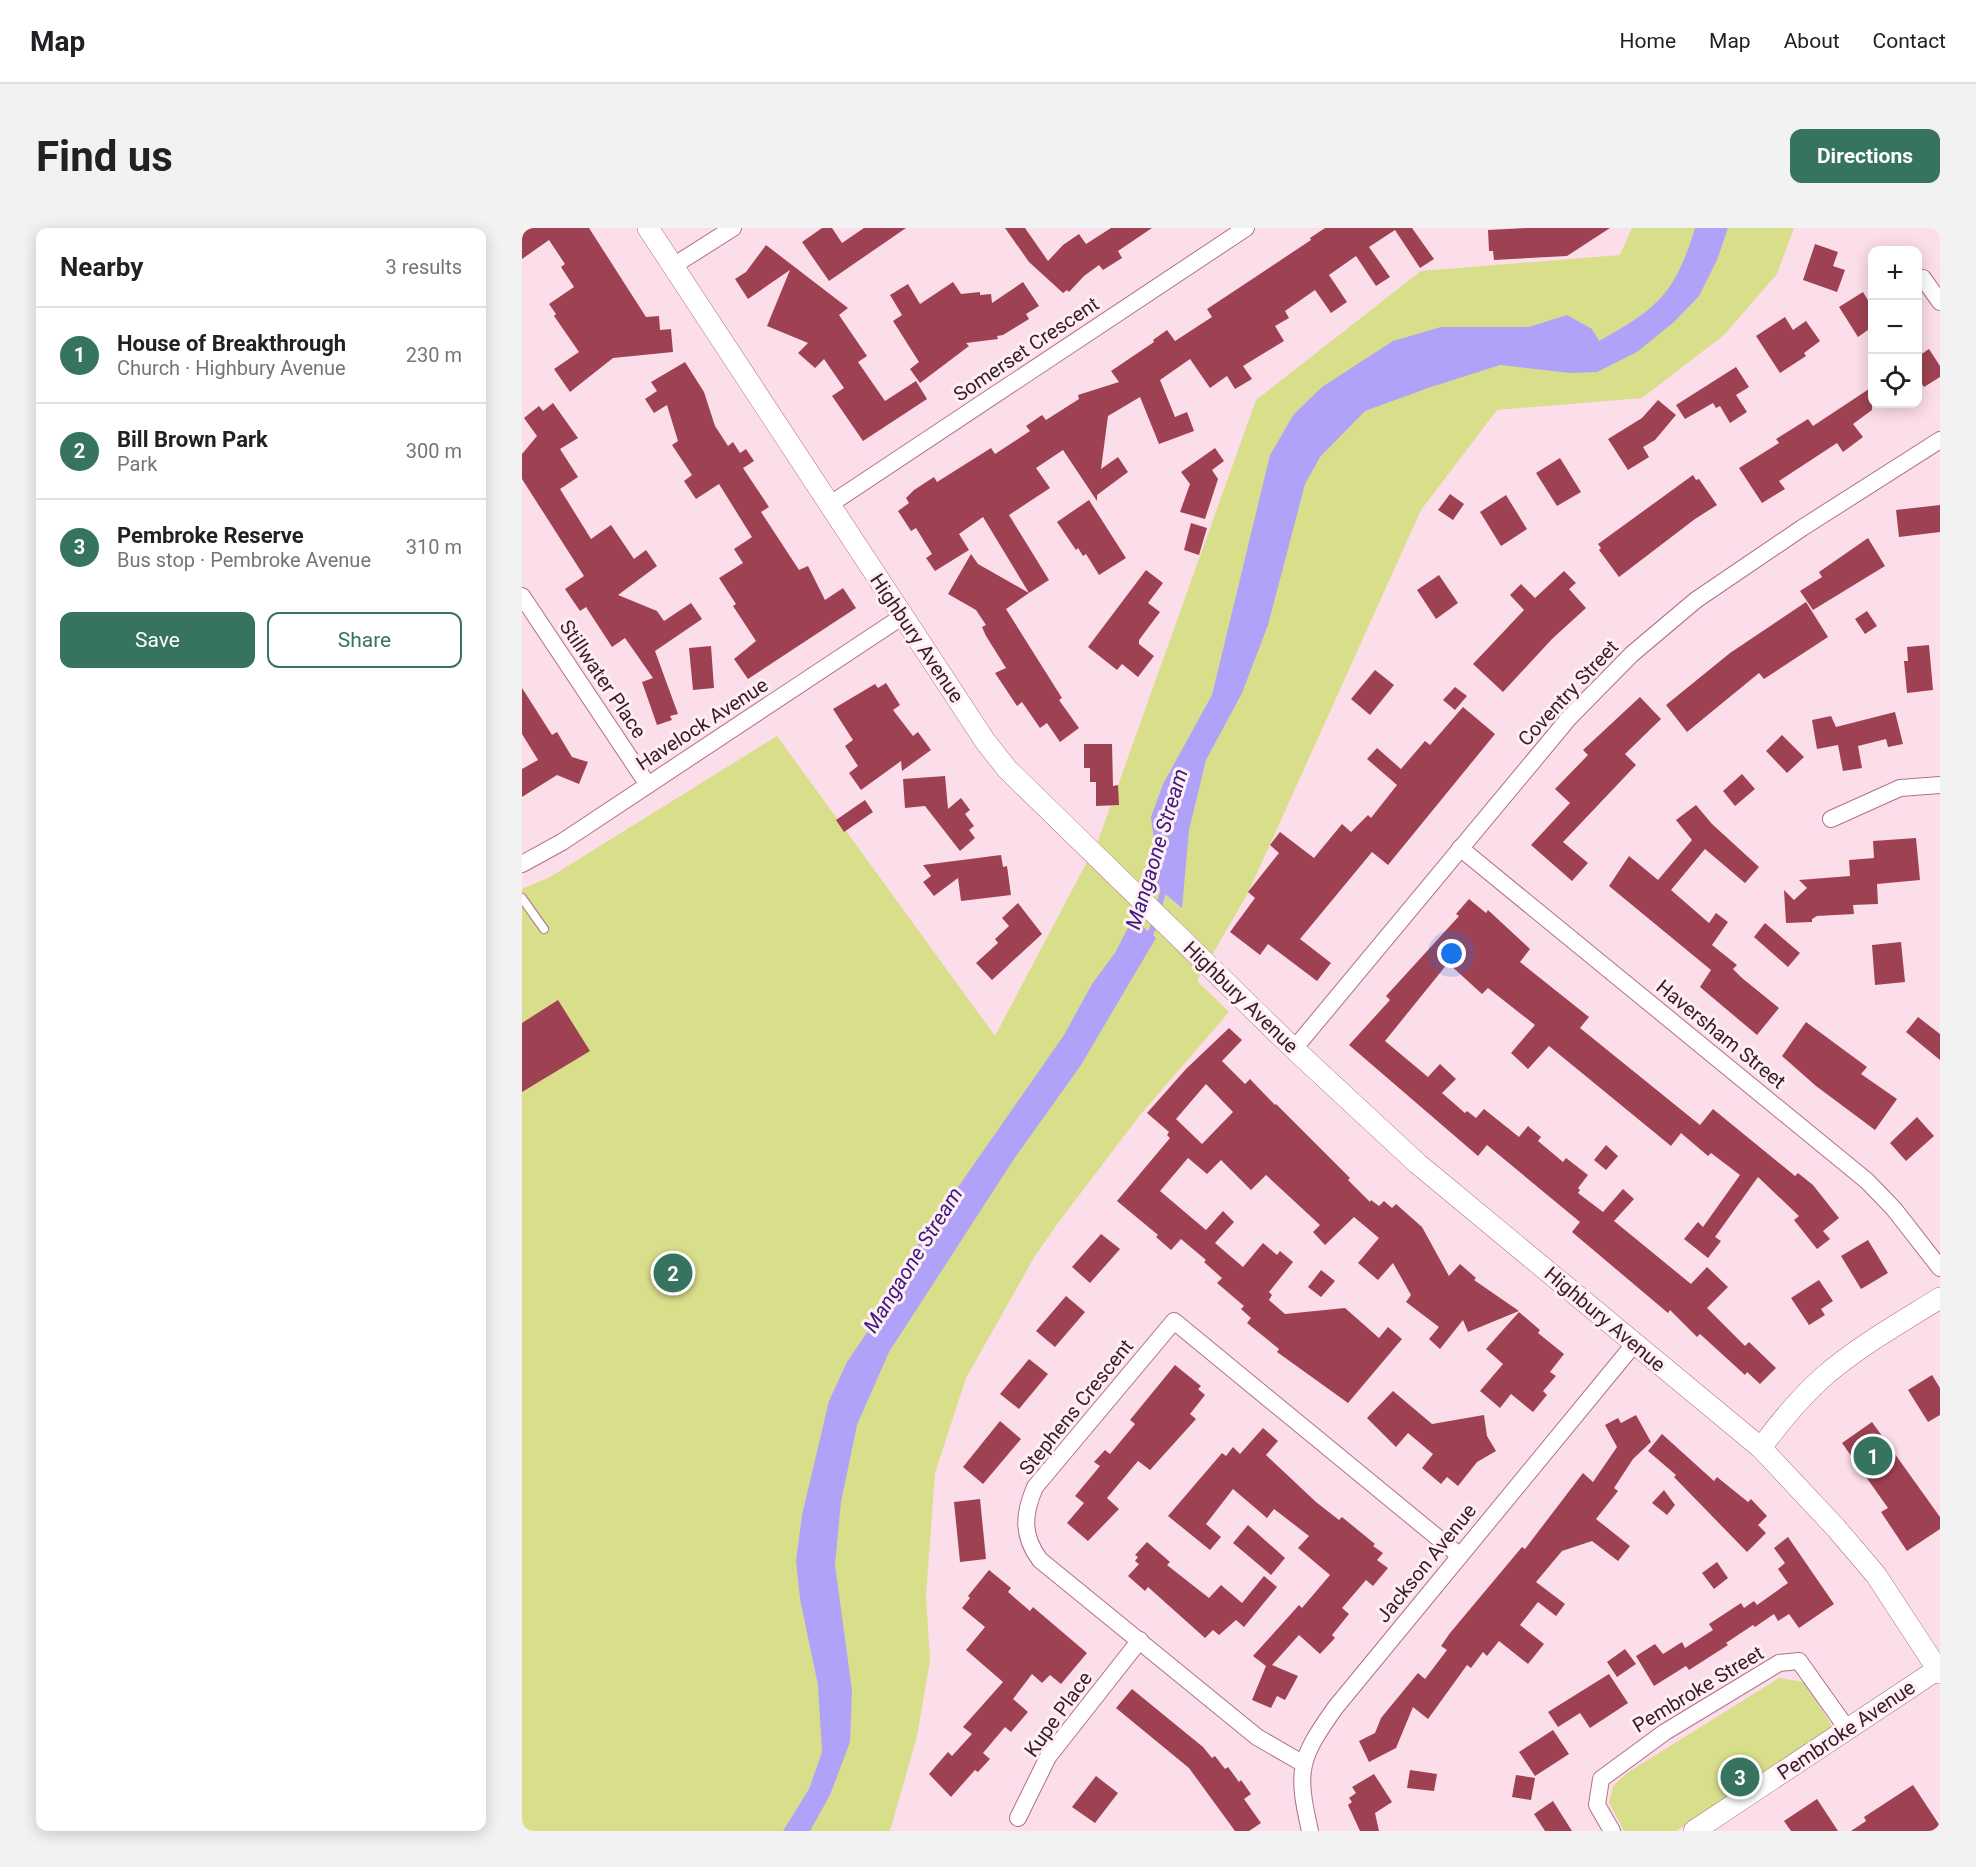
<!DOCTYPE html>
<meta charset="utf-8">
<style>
:root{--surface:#fff;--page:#f2f2f2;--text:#202124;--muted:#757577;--line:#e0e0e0;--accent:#367461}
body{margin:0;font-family:Roboto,sans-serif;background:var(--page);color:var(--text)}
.controls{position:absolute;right:18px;top:18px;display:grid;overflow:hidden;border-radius:12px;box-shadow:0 3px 15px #0003}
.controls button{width:54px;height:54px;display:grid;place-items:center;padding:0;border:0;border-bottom:2px solid var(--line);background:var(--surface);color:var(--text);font:30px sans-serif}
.you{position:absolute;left:930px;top:726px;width:21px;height:21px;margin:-15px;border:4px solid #fff;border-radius:50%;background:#1a73e8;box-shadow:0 0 0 9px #1a73e833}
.badge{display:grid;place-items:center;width:39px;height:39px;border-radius:50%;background:var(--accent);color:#fff;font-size:20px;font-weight:700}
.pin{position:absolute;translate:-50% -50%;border:3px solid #fff;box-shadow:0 2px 6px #0006}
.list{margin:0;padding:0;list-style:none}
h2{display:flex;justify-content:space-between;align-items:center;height:78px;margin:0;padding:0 24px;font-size:26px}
h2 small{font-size:20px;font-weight:400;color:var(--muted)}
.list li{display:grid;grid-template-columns:39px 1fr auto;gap:18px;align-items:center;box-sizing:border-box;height:96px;padding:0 24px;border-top:2px solid var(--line)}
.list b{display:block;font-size:22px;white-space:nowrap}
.list p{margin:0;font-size:20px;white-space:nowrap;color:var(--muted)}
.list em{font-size:20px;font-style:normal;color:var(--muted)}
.actions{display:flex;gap:12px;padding:18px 24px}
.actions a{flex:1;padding:14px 0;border:2px solid var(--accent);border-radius:12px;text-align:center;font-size:21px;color:var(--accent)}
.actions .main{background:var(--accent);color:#fff}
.icon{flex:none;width:33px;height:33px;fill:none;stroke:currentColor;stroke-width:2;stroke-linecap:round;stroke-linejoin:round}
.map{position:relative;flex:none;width:1418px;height:1603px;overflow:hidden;border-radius:12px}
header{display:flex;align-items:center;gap:36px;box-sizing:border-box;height:84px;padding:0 30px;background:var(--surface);border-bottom:2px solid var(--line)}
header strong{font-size:28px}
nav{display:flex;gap:33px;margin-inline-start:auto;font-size:21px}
.intro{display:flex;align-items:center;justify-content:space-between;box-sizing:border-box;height:144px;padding:0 36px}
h1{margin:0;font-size:42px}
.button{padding:15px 27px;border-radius:12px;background:var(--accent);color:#fff;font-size:21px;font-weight:700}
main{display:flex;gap:36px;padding:0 36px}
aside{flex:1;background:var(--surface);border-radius:12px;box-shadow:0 3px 15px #0003}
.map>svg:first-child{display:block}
</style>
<header>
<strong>Map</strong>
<nav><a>Home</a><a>Map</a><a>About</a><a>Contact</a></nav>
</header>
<div class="intro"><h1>Find us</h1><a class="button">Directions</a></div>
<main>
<aside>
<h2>Nearby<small>3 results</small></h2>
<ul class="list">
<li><span class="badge">1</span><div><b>House of Breakthrough</b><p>Church · Highbury Avenue</p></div><em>230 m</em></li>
<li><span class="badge">2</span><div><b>Bill Brown Park</b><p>Park</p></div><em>300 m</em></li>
<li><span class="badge">3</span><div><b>Pembroke Reserve</b><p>Bus stop · Pembroke Avenue</p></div><em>310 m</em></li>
</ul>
<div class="actions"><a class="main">Save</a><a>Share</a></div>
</aside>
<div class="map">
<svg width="1418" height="1603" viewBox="0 0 1418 1603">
<rect width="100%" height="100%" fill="#fcddea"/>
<g fill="#d9de8b">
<path d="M1110 0H1272L1255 46 1202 107 1120 170 975 182 899 282 726 665 675 753 707 784 618 887 536 995 513 1028 444 1150 413 1245 404 1368 408 1433 395 1508 368 1603H0V661L28 649 255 508 473 808 576 613 734 172 899 43 1098 27Z"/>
<path d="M1257 1450 1282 1454 1312 1501 1154 1603H1102L1087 1575 1091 1558 1105 1545Z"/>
</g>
<g fill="#b1a2f9">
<path d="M1173 0H1206L1195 32 1177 68 1152 94 1115 124 1075 144 1048 145 978 137 906 160 843 183 798 229 783 256 746 397 720 465 684 532 667 602 660 680 629 654 632 613 629 589 641 556 690 467 748 227 772 186 800 159 871 113 919 99H1007L1045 87 1070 101 1077 113C1135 81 1153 66 1173 0Z"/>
<path d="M611 690 634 710 559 837 492 931 367 1124 335 1197 319 1274 313 1337 330 1462 328 1514 308 1567 288 1603H261L287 1561 300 1524 296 1457 278 1371 274 1333 280 1287 307 1173 325 1134 352 1094 386 1031 542 807 570 756 593 725Z"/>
</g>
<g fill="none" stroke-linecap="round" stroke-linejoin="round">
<g stroke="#b1a2f9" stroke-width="6">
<path d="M636 682 643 657"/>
<path d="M626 713 634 691"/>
</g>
</g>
<g fill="#9e4253" fill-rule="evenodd">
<path d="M0 0H67L124 89 137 88 138 102 149 101 151 124 91 130 48 164 32 141 57 124 32 88 34 86 27 76 52 59 39 39 43 36 27 12 0 31Z"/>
<path d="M300 0H310L320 15 342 0H384L307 53 280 14Z"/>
<path d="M483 0H503L526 33 541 17 557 6 564 16 589 0H630L596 23 600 30 581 42 577 37 562 48 547 64 545 62 541 65 507 34Z"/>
<path d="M803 0H890L912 31 898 40 873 2 847 19 868 49 854 58 834 28 807 47 825 74 809 85 793 62 763 83 767 90 753 98 762 113 721 138 730 151 713 161 705 148 688 160 668 131 638 152 653 189 665 184 672 203 637 216 618 169 586 188 579 241 596 229 606 244 575 267V273L541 222 514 240 528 260 487 287 527 352 507 365 461 289 437 306 447 322 413 343 404 330 410 326 394 300 389 303 376 283 387 275 384 270 392 262 412 249 415 254 469 220 473 226 508 203 504 198 520 187 524 192 557 171 556 167 597 154 589 143 632 114 631 112 645 102 653 113 690 89 685 81 789 12 788 10Z"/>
<path d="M1005 0H1088L1045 28 972 32 971 23H967L966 2Z"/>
<path d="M1293 16 1316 24 1311 38 1323 42 1315 64 1281 52Z"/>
<path d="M244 17 326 80 317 87 345 128 336 134 363 173 394 153 405 171 341 213 310 168 322 160 302 131 293 140 276 125 286 115 245 98 268 42 226 71 213 51 224 44Z"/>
<path d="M431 54 439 66 458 64V67L469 66 470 75 501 54 517 78 504 86 507 91 481 107 475 108 476 111 444 115 447 118 398 155 388 141 397 134 371 93 380 87 368 67 386 56 398 76Z"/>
<path d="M1341 64 1350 79V99L1336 109 1317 79Z"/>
<path d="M1263 89 1271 102 1284 93 1298 113 1282 125 1284 128 1258 145 1234 108Z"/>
<path d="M1407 121 1418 138V149L1402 159 1395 149V129Z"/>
<path d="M163 134 182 164 193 198 206 218 211 214 218 225 224 221 232 233 221 240 247 279 239 284 277 342 286 338 303 372 321 360 334 380 226 451 212 431 234 413 211 378 214 376 197 350 221 335 212 321 230 309 197 256 174 271 162 253 170 247 150 217 156 213 145 177 132 185 123 171 135 163 129 154Z"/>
<path d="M1214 139 1227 159 1214 167 1225 184 1208 195 1198 178 1194 180 1191 175 1163 191 1154 177Z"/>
<path d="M1350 159V182L1331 196 1341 209 1321 224 1315 215 1257 253 1263 261 1240 275 1217 240 1257 215 1254 211 1286 191 1291 198Z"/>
<path d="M1136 172 1154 187 1133 212 1121 219 1127 229 1106 242 1086 211 1120 190Z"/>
<path d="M31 175 56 210 38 221 56 249 38 261 69 311 89 297 112 331 124 322 135 338 96 367 135 383 142 393 169 375 180 391 133 423 156 486 148 488 150 492 135 497 120 454 131 450 103 410 90 419 64 379 58 383 43 361 62 348 0 251V226L15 208 2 190 17 178 21 183Z"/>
<path d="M693 220 702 233 690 242 696 251 683 291 658 284 668 256 659 244Z"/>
<path d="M1038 230 1059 264 1035 278 1014 245Z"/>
<path d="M1171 247 1174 252 1177 251 1195 277 1173 291 1097 349 1077 322 1079 320 1076 316Z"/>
<path d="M928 266 942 276 931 292 916 282Z"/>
<path d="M984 267 1005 301 979 318 958 284Z"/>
<path d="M567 272 604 330 577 347 564 326 561 328 556 320 554 322 535 294Z"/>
<path d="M1418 277V304L1377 309 1374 282Z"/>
<path d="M669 295 685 300 677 327 662 322Z"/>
<path d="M1346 310 1363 338 1291 382 1278 363 1300 349 1297 344Z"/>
<path d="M449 326 456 336 507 365 484 381 540 470 537 472 557 500 538 514 525 495 518 500 500 474 495 478 473 445 484 440 464 408 460 399 464 397 454 382 426 366Z"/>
<path d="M624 342 641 355 626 375 638 384 617 412V416L632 428 616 449 600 436 595 442 566 419Z"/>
<path d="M1042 343 1054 355 1047 361 1064 380 1030 411 981 464 951 436 1002 382 988 367 999 356 1013 370Z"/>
<path d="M917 347 936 375 914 391 895 362Z"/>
<path d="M1284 374 1306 409 1242 451 1237 445 1165 504 1144 477 1208 425Z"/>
<path d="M1345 383 1355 398 1343 406 1333 391Z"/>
<path d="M1407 417 1411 462 1385 465 1382 433H1386L1385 419Z"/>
<path d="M189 418 192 460 171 462 167 420Z"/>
<path d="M853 442 872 457 848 487 829 471Z"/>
<path d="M364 455 378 477 371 482 391 508 396 504 409 522 380 543 379 533 339 562 327 545 336 538 323 518 331 512 311 481 353 456 356 460Z"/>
<path d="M933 459 945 468 933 482 921 472Z"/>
<path d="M0 460 30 507 35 504 50 529 66 534 57 556 35 547 0 569V541L16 532 0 506Z"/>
<path d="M1118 469 1139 491 1103 526 1114 537 1041 614 1066 635 1050 653 1009 617 1048 575 1033 561 1066 527 1061 522Z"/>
<path d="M941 479 973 506 866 637 850 624 778 711 809 735 795 753 746 716 738 727 708 704 733 670 726 664 757 625 748 617 758 604 792 630 820 596 829 604 846 587 849 590 875 557 845 531 855 520 879 541 903 513 908 517Z"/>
<path d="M1373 484 1381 516 1366 519 1364 511 1336 518 1340 540 1321 543 1316 517 1295 521 1290 492 1309 488 1314 499Z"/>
<path d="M1260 507 1282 529 1265 545 1244 523Z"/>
<path d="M562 516H590L591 558 596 557 597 577 574 578V554H568V540H562Z"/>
<path d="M1220 546 1233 561 1213 578 1201 563Z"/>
<path d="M423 548 426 581 439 570 448 582 443 586 452 598 447 602 453 610 438 623 403 578 383 580 381 551Z"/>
<path d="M343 572 351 584 322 604 314 592Z"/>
<path d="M1174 577 1190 596 1237 639 1223 655 1183 621 1149 662 1187 695 1194 685 1206 694 1190 717 1215 737 1211 741 1220 750 1257 780 1235 807 1178 759 1189 742 1087 658 1107 628 1136 652 1170 612 1154 592Z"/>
<path d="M1394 610 1398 652 1355 656 1356 676 1331 677 1332 686 1295 688 1290 691V694L1264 695 1262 662 1272 672 1285 660 1277 652 1328 648 1327 632 1352 630 1351 613Z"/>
<path d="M479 627 481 639 485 638 489 667 439 673 436 650 412 668 401 654 409 648 401 637Z"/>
<path d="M947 671 964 685 966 682 1008 721 998 734 1067 789 1058 800 1178 897 1191 881 1273 948 1276 945 1291 957 1317 990 1301 1003 1308 1011 1295 1021 1272 992 1277 988 1236 949 1193 1009 1199 1013 1186 1030 1162 1011 1176 994 1181 999 1218 947 1189 925 1186 928 1159 905 1149 918 1027 818 1006 841 989 825 1013 797 966 760 960 766 926 735 863 813 906 849 918 836 934 851 920 865 943 885 945 883 954 890 962 881 997 909 1006 898 1019 909 1016 913 1041 934 1044 930 1066 947 1056 960 1058 962 1056 965 1081 984 1101 961 1112 971 1092 993 1169 1056 1185 1039 1206 1059 1185 1080 1223 1118 1227 1114 1254 1140 1238 1156 1225 1144 1223 1147 1178 1106 1175 1109 1148 1082 1146 1085 1050 1004 1058 994 965 917 956 928 827 817 868 772 864 768 937 688 934 686Z"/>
<path d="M496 675 520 706 470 752 454 735 476 715 473 711 487 698 480 690Z"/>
<path d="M1243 695 1278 725 1266 739 1232 709Z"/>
<path d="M1379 714 1383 754 1353 757 1350 717Z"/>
<path d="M36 772 68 823 0 864V795Z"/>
<path d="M1396 789 1418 806V832L1384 804Z"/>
<path d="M1284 794 1345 839 1339 846 1375 871 1353 902 1294 858 1260 828Z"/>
<path d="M707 800 720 812 700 833 723 856 728 851 753 877 754 876 828 950 826 952 848 974 849 972 857 978 862 973 870 980 874 976 900 999 927 1048 938 1036 954 1050 952 1052 997 1083 946 1104 941 1092 918 1121 907 1111 917 1099 884 1074 889 1067 871 1035 856 1052 836 1035 857 1010 832 989 803 1017 791 1004 798 997 744 947 729 962 699 932 685 946 666 930 638 963 684 1002 701 983 712 994 693 1015 721 1039 741 1015 755 1027 758 1023 771 1034 747 1064 750 1067 747 1072 763 1086 823 1080 857 1110 866 1099 880 1111 826 1175 755 1124 757 1121 725 1095 729 1090 719 1081 722 1078 695 1055 700 1050 682 1034 684 1032 659 1011 649 1022 634 1009 636 1007 595 973 648 910 645 907 647 904 625 885 664 841ZM684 856 711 884 680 916 654 891Z"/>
<path d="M1395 889 1412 908 1384 933 1368 915Z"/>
<path d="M1084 917 1096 928 1084 942 1072 932Z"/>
<path d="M579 1006 598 1021 568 1055 550 1039Z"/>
<path d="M1346 1012 1366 1045 1339 1061 1319 1028Z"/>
<path d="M799 1042 813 1053 799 1069 786 1059Z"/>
<path d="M1297 1052 1311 1073 1299 1081 1303 1087 1287 1097 1269 1070Z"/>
<path d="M544 1068 563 1084 533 1119 514 1103Z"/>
<path d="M997 1084 1018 1102 1016 1105 1042 1126 1028 1144 1034 1148 1021 1163 1025 1167 1011 1184 989 1166 978 1180 958 1163 981 1136 964 1121Z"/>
<path d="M507 1131 526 1146 497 1181 478 1166Z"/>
<path d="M653 1137 679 1158 676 1161 683 1167 668 1186 674 1191 628 1242 616 1233 585 1270 597 1281 566 1313 545 1295 562 1275 553 1268 578 1238 572 1234 583 1222 588 1226 613 1196 608 1192Z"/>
<path d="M1410 1147 1418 1160V1187L1406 1194 1386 1162Z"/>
<path d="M871 1163 910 1196 962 1187 965 1208 974 1223 955 1234 936 1258 925 1249 919 1256 900 1240 911 1226 886 1205 874 1219 845 1190Z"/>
<path d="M1114 1187 1129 1214 1111 1231 1092 1260 1096 1263 1074 1291 1108 1318 1096 1333 1070 1313 1040 1323 1014 1354 1043 1376 1034 1388 1016 1374 998 1397 1022 1416 1006 1436 977 1413 965 1428 961 1424 949 1440 945 1437 906 1491 891 1479 874 1520 847 1534 837 1513 853 1505 859 1490 896 1445 903 1451 925 1422 919 1418 928 1405 1000 1319 1003 1321 1061 1245 1071 1254 1095 1219 1083 1197 1096 1190 1099 1195Z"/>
<path d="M478 1193 499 1211 461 1256 441 1239Z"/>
<path d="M1350 1194 1418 1289V1301L1385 1323 1359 1284 1366 1280 1320 1215Z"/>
<path d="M741 1200 756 1213 744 1227 794 1274 817 1292 820 1289 853 1316 851 1318 861 1325 855 1332 866 1340 851 1358 844 1352 820 1380 827 1386 810 1407 813 1410 798 1426 777 1407 750 1437 776 1448 763 1472 755 1468 749 1480 730 1472 744 1438 731 1428 777 1377 780 1380 808 1347 776 1320 787 1308 752 1281 745 1290 711 1261 684 1296 699 1309 688 1322 646 1288 700 1225 704 1228 711 1219 718 1226Z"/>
<path d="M1140 1206 1192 1253 1195 1249 1226 1274 1229 1271 1245 1288 1236 1297 1244 1305 1225 1324 1152 1249 1154 1247 1126 1223Z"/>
<path d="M1142 1262 1153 1277 1145 1287 1130 1275Z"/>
<path d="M458 1271 464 1331 438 1334 432 1274Z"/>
<path d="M726 1297 763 1330 749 1347 711 1315Z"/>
<path d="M1266 1309 1312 1376 1277 1400 1267 1386 1256 1393 1252 1386 1233 1399 1231 1397 1204 1415 1206 1417 1167 1442 1164 1438 1132 1458 1114 1428 1133 1416 1141 1426 1160 1414 1163 1420 1191 1402 1187 1396 1219 1375 1222 1380 1232 1373 1235 1377 1266 1355 1256 1341 1263 1335 1252 1320Z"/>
<path d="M625 1314 648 1334 645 1337 687 1370 699 1357 720 1375 742 1348 755 1359 722 1399 714 1392 697 1407 691 1402 683 1410 626 1359 623 1363 606 1348 617 1336 613 1333 616 1329 613 1327Z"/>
<path d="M1195 1334 1206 1350 1192 1361 1180 1345Z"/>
<path d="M467 1342 489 1360 486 1364 508 1383 511 1379 565 1425 539 1456 528 1447 520 1455 510 1446 491 1471 506 1484 489 1504 483 1499 461 1525 468 1531 456 1544 453 1542 429 1569 407 1546 426 1524 430 1528 450 1506 441 1499 481 1454 444 1422 463 1399 440 1380 448 1370 446 1368Z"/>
<path d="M1103 1421 1114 1436 1095 1449 1085 1434Z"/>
<path d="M1087 1446 1106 1475 1068 1500 1058 1485 1036 1499 1026 1484Z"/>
<path d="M610 1461 681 1519 690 1530 693 1528 703 1541 706 1539 717 1554 719 1552 729 1566 722 1571 739 1595 727 1603H713L667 1540 594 1480Z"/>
<path d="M1031 1502 1047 1526 1013 1548 997 1524Z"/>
<path d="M888 1542 915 1546 912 1563 885 1560Z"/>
<path d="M852 1546 870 1574 853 1585 857 1603H838L826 1577 830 1574 827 1570 834 1565 830 1559Z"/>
<path d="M994 1547 1013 1550 1009 1572 990 1569Z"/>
<path d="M574 1548 596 1565 573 1595 550 1579Z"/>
<path d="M1391 1557 1418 1598V1603H1329L1344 1593 1342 1589Z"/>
<path d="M1295 1571 1316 1603H1269L1262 1593Z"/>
<path d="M1031 1573 1050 1603H1023L1012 1586Z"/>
</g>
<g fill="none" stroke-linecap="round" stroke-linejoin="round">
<defs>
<path id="service" d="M0 670 22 701"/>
<g id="minor">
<path d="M151 38 211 0"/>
<path d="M1401 50 1418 74"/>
<path d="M307 277 724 0"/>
<path d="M0 368 126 557"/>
<path d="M1309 591 1378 560 1418 557"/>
<path d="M938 620 1345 953 1372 981 1418 1040"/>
<path d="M0 636 40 614 381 388"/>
<path d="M772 821 1047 490 1110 426 1174 372 1280 300 1418 212"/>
<path d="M780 1535 735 1509 518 1332C500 1308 501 1287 513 1259L652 1093 938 1328"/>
<path d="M496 1590 526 1529 618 1412"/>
<path d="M788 1603C774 1542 777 1531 813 1480L1113 1115"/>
<path d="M1090 1603 1075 1577 1079 1551 1143 1504 1257 1435 1277 1433 1326 1502"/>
</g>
<g id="tertiary">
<path d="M126 0 463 513 485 541 772 821 896 936 1239 1220 1314 1300 1354 1347 1418 1445"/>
<path d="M1239 1220C1257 1195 1277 1171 1300 1150 1335 1119 1378 1095 1418 1070"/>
<path d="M1172 1603 1416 1441"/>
</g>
</defs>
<use href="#service" stroke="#b26e8d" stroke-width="10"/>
<use href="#minor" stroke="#b26e8d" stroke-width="18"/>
<use href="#tertiary" stroke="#b26e8d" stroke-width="22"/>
<use href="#service" stroke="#fff" stroke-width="8"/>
<use href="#minor" stroke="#fff" stroke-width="16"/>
<use href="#tertiary" stroke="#fff" stroke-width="21"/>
</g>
<g text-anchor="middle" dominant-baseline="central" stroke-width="6" stroke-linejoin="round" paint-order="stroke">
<g font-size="20" fill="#381c29" stroke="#ffeff5">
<text transform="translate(504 121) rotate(-34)">Somerset Crescent</text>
<text transform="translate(395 410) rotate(56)">Highbury Avenue</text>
<text transform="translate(81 451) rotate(56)">Stillwater Place</text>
<text transform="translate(1046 465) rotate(-47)">Coventry Street</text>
<text transform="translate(180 496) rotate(-33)">Havelock Avenue</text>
<text transform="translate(719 769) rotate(44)">Highbury Avenue</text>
<text transform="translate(1199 806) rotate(39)">Haversham Street</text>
<text transform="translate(1083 1091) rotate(40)">Highbury Avenue</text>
<text transform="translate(554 1179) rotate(-51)">Stephens Crescent</text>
<text transform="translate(904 1335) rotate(-51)">Jackson Avenue</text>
<text transform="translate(1176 1461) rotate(-31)">Pembroke Street</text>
<text transform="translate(536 1486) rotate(-54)">Kupe Place</text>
<text transform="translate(1324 1502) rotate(-34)">Pembroke Avenue</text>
</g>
<g font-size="21" font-style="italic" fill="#3b197c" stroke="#ffeff5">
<text transform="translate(635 621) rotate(-73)">Mangaone Stream</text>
<text transform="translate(391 1032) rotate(-58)">Mangaone Stream</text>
</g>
</g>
</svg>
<div class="controls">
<button>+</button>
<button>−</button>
<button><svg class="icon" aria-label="locate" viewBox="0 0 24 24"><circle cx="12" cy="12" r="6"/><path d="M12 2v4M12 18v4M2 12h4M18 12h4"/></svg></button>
</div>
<div class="you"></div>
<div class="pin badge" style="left:1351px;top:1228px">1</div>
<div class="pin badge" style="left:151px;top:1045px">2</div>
<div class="pin badge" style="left:1218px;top:1549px">3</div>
</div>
</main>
